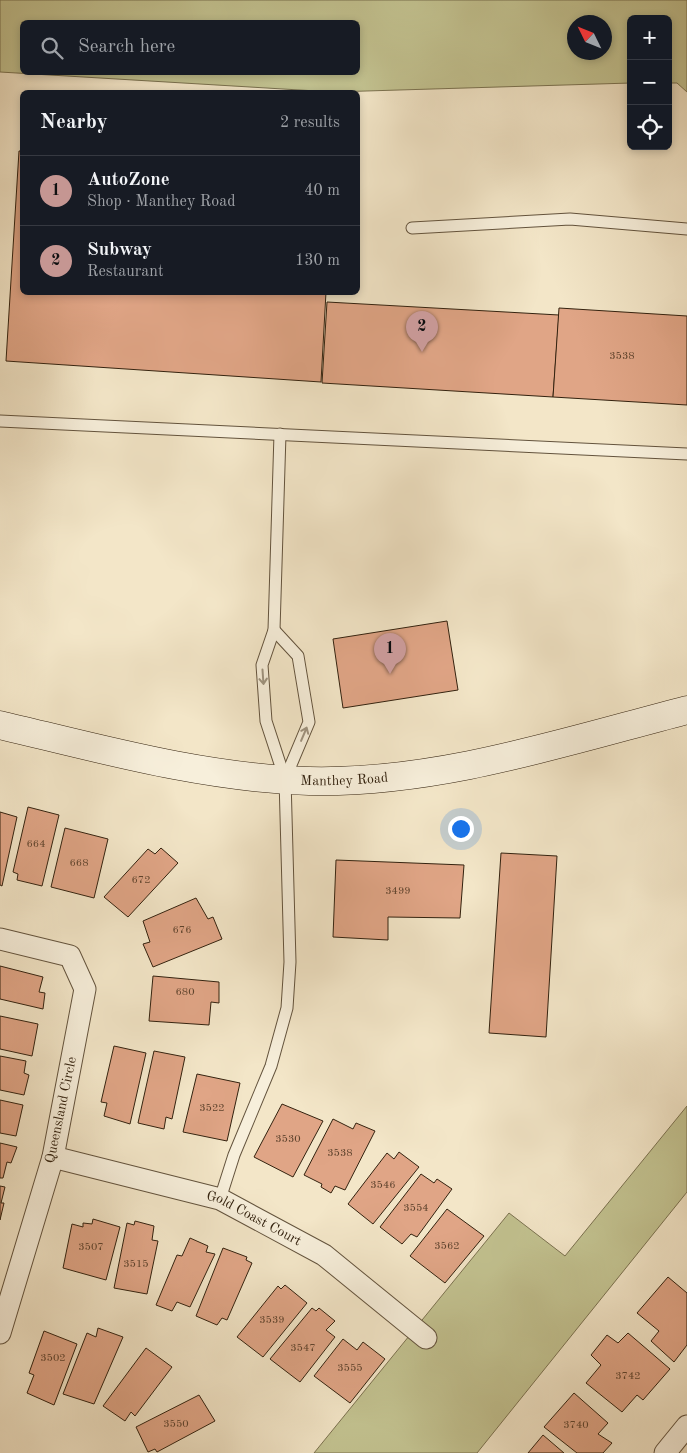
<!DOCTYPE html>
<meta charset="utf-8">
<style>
:root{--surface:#171b24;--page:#20242c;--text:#f1f3f6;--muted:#9ea1a6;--line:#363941;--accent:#c59692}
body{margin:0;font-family:"Old Standard TT",serif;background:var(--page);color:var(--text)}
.controls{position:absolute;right:15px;top:15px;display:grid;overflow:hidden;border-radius:8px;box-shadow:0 2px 8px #0003}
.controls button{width:45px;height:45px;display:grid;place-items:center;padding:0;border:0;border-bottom:1px solid var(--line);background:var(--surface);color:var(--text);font:25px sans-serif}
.compass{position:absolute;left:567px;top:15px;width:45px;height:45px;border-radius:50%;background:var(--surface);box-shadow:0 2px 8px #0003;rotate:313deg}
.you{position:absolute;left:460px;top:828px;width:18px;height:18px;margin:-12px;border:4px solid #fff;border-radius:50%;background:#1a73e8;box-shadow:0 0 0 8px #1a73e833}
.badge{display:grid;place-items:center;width:32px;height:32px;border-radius:50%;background:var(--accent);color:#111;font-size:16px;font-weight:700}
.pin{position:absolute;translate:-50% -41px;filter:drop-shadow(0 1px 2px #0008)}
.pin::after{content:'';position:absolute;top:26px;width:18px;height:15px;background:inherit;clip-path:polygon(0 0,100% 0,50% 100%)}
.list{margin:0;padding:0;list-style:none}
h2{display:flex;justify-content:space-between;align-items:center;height:65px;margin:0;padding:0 20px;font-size:21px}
h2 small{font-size:16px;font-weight:400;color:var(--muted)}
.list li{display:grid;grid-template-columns:32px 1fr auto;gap:15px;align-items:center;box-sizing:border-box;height:70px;padding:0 20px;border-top:1px solid var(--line)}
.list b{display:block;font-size:19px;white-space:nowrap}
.list p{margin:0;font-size:16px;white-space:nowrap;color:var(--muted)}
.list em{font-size:16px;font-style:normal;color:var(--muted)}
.icon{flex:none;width:28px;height:28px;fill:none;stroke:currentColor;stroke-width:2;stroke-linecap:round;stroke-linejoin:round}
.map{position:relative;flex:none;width:687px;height:1453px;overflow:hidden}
.search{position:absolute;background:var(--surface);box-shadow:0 2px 8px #0003;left:20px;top:20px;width:340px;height:55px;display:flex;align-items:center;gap:12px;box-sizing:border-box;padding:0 18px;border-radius:8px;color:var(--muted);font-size:19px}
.panel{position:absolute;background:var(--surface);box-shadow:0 2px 8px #0003;left:20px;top:90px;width:340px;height:205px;border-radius:8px}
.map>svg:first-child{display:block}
</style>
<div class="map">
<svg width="687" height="1453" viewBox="0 0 687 1453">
<rect width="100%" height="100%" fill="#f3e6c8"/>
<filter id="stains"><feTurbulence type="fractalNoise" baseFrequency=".004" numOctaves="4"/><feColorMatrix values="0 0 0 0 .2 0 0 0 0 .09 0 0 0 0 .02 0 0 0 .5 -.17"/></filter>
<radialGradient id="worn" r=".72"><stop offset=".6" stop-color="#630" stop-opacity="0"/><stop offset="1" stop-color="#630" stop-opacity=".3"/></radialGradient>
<g fill="#c3c391" stroke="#7b7250" fill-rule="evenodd">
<path d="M0 0H687V92L677 83H668V19H631V83L333 92 0 72ZM22 22H358V72H22ZM574 22H604V52H574Z"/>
<path d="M687 1106V1192L477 1453H314L509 1213 565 1256Z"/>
</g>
<g fill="#e0a586" stroke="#33220f">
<path d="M19 151H22V292H326L321 382 6 361Z"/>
<path d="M327 302 559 315 553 397 322 383Z"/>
<path d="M559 308 687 316V405L553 397Z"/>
<path d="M447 621 458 690 343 708 333 639Z"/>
<path d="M28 807 59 815 42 886 17 880 18 874 13 872Z"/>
<path d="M0 812 17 817 2 886 0 885Z"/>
<path d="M65 828 108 839 94 898 51 887Z"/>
<path d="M161 848 178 863 128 917 104 897 148 849 155 854Z"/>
<path d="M501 853 557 856 546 1037 489 1033Z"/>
<path d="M336 860 464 865 460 918 388 917V940L333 937Z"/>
<path d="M196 898 208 919 213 917 222 939 153 967 143 944 150 942 143 921Z"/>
<path d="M0 966 43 977 39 992 45 993 43 1009 0 999Z"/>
<path d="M153 976 219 982V1003L211 1002 209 1025 149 1021Z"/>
<path d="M0 1016 38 1024 32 1056 0 1049Z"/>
<path d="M114 1046 146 1053 130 1124 104 1116 107 1103 101 1102Z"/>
<path d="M154 1051 185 1057 172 1119 166 1117 164 1129 138 1123Z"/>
<path d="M0 1056 26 1061 24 1073 29 1075 24 1095 0 1090Z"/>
<path d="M197 1074 240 1083 227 1141 183 1132Z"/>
<path d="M0 1100 23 1105 16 1136 0 1133Z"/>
<path d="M282 1104 323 1121 293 1177 254 1157Z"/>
<path d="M333 1119 353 1129 356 1123 375 1131 345 1190 335 1186 331 1193 321 1187 322 1184 304 1175Z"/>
<path d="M0 1143 17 1147 11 1163 7 1162 3 1178H0Z"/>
<path d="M399 1152 419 1167 373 1224 348 1204 387 1153 394 1159Z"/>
<path d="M421 1174 434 1183 437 1179 452 1189 417 1237 411 1234 402 1244 380 1227Z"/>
<path d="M0 1186 5 1187 1 1203H4L0 1220Z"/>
<path d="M447 1209 484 1236 445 1283 410 1256Z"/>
<path d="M93 1219 120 1227 106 1280 63 1268 72 1224 83 1227V1223L92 1224Z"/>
<path d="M135 1221 154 1226 152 1240 158 1241 147 1294 114 1288 127 1223 134 1225Z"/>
<path d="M190 1238 208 1246 206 1252 215 1254 190 1307 177 1302 172 1311 156 1305 177 1255 182 1256Z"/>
<path d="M223 1248 247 1257 246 1260 252 1263 227 1320 222 1318 217 1325 196 1316Z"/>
<path d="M668 1277 687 1293V1345L674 1362 651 1341 659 1331 637 1313Z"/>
<path d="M285 1285 307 1303 263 1357 237 1337 278 1286 281 1289Z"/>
<path d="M312 1308 316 1311 319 1308 335 1321 326 1330 335 1337 300 1382 270 1359Z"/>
<path d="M98 1328 123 1337 94 1404 63 1394 87 1333 96 1337Z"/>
<path d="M44 1331 77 1344 54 1405 27 1393 34 1375 29 1373Z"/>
<path d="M628 1333 670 1369 643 1400 637 1395 622 1412 586 1383 601 1365 591 1355 607 1335 618 1343Z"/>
<path d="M343 1339 357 1350 363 1342 385 1359 350 1403 314 1376Z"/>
<path d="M146 1348 172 1367 135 1416 131 1412 125 1421 103 1406Z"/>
<path d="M574 1393 608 1423 598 1434 612 1443 603 1453H577L544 1427Z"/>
<path d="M199 1395 215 1421 157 1452 155 1449 148 1452 136 1427Z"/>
<path d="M543 1435 564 1453H528Z"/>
</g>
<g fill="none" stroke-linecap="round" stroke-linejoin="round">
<defs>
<g id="lane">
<path d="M412 228 570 219 687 229"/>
<path d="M0 421 687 454"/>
<path d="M274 630 298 656 309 722 285 779"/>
<path d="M220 1199 234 1155 271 1066 287 1008 290 962 285 779 266 721 262 665 274 630 280 434"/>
</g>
<g id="street">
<path d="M0 939 70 956 85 989 53 1157 0 1333"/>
<path id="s1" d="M53 1157 220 1199 324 1255 426 1338"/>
<path d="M665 1453 687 1426"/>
</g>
<g id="secondary">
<path id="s2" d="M0 725C101 749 204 778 309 781 437 784 564 742 687 710"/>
</g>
</defs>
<use href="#lane" stroke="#63533d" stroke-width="13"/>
<use href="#street" stroke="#63533d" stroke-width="23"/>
<use href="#secondary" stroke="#33220f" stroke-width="29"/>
<use href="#lane" stroke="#f7efdb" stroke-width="11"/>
<use href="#street" stroke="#f7efdb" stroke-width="21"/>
<use href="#secondary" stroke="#f7efdb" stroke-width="28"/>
</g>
<defs><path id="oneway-shaft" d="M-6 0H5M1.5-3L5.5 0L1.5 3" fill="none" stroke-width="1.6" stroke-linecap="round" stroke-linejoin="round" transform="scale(1.25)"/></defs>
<g stroke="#9f937f">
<use href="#oneway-shaft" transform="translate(263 677) rotate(86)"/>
<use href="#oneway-shaft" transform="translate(304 734) rotate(-67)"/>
</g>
<g text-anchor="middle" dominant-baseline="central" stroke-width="4" stroke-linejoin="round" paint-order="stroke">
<g font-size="11" fill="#5e432d">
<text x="622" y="356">3538</text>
<text x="36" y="844">664</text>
<text x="79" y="863">668</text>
<text x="141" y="880">672</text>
<text x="398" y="891">3499</text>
<text x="182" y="930">676</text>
<text x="185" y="992">680</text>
<text x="212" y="1108">3522</text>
<text x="288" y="1139">3530</text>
<text x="340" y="1153">3538</text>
<text x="383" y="1185">3546</text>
<text x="416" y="1208">3554</text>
<text x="447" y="1246">3562</text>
<text x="91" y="1247">3507</text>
<text x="136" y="1264">3515</text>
<text x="272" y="1320">3539</text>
<text x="303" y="1348">3547</text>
<text x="53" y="1358">3502</text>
<text x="350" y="1368">3555</text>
<text x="628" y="1376">3742</text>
<text x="176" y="1424">3550</text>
<text x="576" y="1425">3740</text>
</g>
<g font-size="14" fill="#33220f" stroke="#f7efdb">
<text stroke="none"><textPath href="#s2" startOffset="350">Manthey Road</textPath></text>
<text transform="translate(61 1110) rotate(-78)">Queensland Circle</text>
<text stroke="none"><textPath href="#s1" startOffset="211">Gold Coast Court</textPath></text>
</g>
</g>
<rect width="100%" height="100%" filter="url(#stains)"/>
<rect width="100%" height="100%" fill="url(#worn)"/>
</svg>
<div class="controls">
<button>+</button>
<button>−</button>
<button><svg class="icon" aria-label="locate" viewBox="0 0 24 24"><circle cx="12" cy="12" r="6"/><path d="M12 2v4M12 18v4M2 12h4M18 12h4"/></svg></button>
</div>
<svg class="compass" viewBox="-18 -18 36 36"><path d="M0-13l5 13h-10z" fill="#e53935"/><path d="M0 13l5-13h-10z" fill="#9ea1a6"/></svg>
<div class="you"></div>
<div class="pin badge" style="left:390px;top:674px">1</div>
<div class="pin badge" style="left:422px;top:352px">2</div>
<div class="search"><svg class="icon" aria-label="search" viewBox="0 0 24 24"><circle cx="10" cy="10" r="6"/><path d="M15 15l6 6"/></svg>Search here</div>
<section class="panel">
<h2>Nearby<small>2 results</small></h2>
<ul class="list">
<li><span class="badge">1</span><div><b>AutoZone</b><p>Shop · Manthey Road</p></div><em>40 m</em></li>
<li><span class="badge">2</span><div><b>Subway</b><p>Restaurant</p></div><em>130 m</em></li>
</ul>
</section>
</div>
